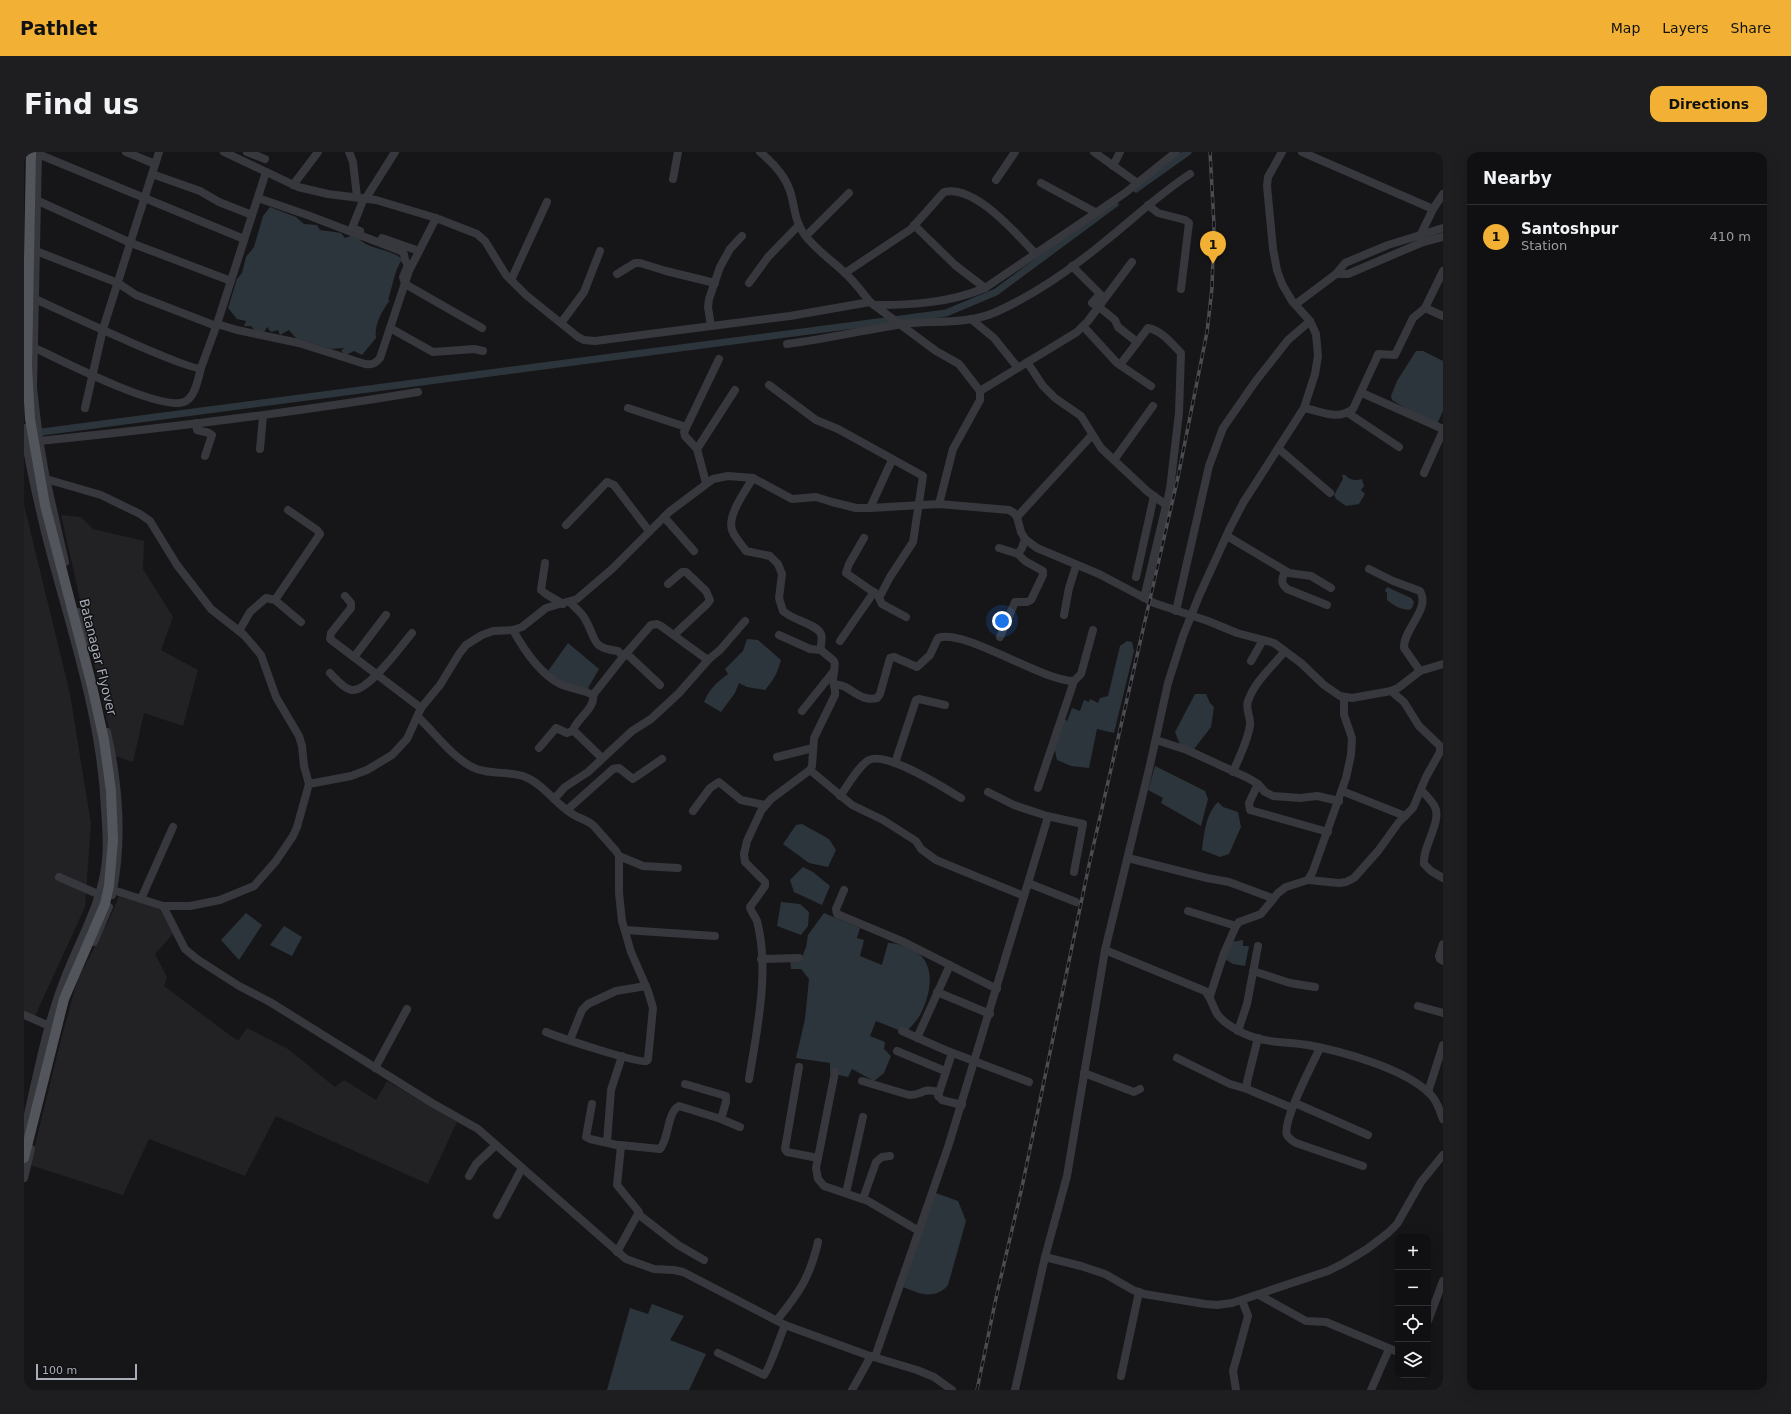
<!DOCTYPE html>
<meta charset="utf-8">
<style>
:root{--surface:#101012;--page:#1e1e20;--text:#f1f3f6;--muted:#9c9d9f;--line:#303032;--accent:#f2b134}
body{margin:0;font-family:"DejaVu Sans",sans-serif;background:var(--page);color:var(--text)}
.controls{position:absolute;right:12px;bottom:12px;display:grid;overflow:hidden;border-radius:8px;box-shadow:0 4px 16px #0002}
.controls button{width:36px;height:36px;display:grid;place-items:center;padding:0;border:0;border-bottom:1px solid var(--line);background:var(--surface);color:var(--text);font:20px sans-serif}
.scale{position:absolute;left:12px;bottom:10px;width:101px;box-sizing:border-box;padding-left:4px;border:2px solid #a8adb8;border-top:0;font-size:11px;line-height:14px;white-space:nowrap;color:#a8adb8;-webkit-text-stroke:3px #111113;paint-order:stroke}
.you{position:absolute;left:978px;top:469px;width:14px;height:14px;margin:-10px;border:3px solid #fff;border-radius:50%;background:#1a73e8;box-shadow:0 0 0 6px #1a73e833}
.badge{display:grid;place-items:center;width:26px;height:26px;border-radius:50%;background:var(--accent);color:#111;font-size:13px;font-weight:700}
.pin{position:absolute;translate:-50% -33px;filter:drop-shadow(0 1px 2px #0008)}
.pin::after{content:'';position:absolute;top:21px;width:14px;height:12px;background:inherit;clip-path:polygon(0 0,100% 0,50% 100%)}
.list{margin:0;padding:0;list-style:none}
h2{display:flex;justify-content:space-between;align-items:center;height:52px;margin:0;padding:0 16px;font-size:17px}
h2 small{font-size:13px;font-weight:400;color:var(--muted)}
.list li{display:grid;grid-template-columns:26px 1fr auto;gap:12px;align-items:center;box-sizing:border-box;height:64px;padding:0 16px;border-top:1px solid var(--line)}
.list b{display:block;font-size:15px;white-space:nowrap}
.list p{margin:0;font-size:13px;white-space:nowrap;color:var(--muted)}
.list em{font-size:13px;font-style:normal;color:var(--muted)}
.icon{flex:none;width:22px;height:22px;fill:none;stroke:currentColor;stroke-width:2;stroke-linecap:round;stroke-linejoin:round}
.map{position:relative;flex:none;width:1419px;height:1238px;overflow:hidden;border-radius:12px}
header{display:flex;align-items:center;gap:24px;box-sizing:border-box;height:56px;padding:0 20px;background:var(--accent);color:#111}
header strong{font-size:19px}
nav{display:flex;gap:22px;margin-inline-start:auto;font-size:14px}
.intro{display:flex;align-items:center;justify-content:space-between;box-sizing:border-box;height:96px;padding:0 24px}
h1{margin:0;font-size:28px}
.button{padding:10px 18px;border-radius:12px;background:var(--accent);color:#111;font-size:14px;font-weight:700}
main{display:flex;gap:24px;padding:0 24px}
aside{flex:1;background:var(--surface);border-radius:12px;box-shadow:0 4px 16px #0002}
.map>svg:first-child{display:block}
</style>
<header>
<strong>Pathlet</strong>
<nav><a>Map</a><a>Layers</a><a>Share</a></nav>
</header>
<div class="intro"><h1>Find us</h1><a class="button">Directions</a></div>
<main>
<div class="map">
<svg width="1419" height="1238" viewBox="0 0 1419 1238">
<rect width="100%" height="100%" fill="#161618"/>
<g fill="#222225">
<path d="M0 353 46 542 67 672 61 755 11 864 0 859Z"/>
<path d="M37 363 57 365 69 377 120 389 119 417 149 465 137 498 174 518 159 574 120 561 109 610 91 604Z"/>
<path d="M95 744 135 756 149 782 131 802 143 825 140 834 214 889 223 876 264 897 311 935 320 928 352 948 363 929 433 970 404 1032 252 964 221 1024 125 987 99 1043 6 1013 36 891 54 826 85 768Z"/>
</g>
<g fill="#2c353c">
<path d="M246 55 272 65 280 72 293 73 296 78 317 81 321 86 332 82C339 98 367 96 378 107 370 120 369 133 364 148H366C358 159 350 172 352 186L338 203 330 199 322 203 317 199 320 196 307 197 272 186 265 178 256 183 254 178 247 180 243 175 239 182H234L227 174H220L222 169 213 167 204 156 213 127 218 121 222 105 230 95 239 64Z"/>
<path d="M1392 199H1399L1419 209V259L1414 270 1411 271 1396 265 1368 248 1367 244 1373 229Z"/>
<path d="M1318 323H1321C1325 328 1332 329 1338 327L1340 334 1337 338 1341 342 1335 352 1322 354 1312 347 1310 343 1319 327Z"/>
<path d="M1363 435 1387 446 1390 450 1388 456 1385 458C1376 457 1370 454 1363 448V441L1361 439Z"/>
<path d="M723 487 734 488 757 508C754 520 749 529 741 538L723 535 715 531 711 541 697 560 680 550C685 537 693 530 704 522L701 517 719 499Z"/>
<path d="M1103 489 1108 490 1110 499 1090 581 1073 577 1065 616 1047 614 1033 608 1028 585 1030 575 1036 576 1040 567 1043 569 1048 556 1056 559 1060 548 1065 550 1066 547 1074 551 1076 546 1084 544 1096 494Z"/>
<path d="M544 491 575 517 563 538 544 536 522 522Z"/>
<path d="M1171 542H1182L1186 551 1190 555 1187 575 1170 597 1157 595 1151 580Z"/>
<path d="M1131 614 1181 639 1184 647 1177 674 1137 651 1139 646 1124 638Z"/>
<path d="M1194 650 1199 655 1214 660 1217 675 1205 702 1196 705 1178 698C1180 682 1182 661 1194 650Z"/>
<path d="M778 672 805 687 812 698 804 715 785 711 759 692 772 673Z"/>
<path d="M779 715 789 720 806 734 798 753 770 740 766 728Z"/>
<path d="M757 750 776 752 785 760 784 774 777 783 753 774Z"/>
<path d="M222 761 238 773 215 808 197 788Z"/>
<path d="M800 761 836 776 833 786 840 788 836 804 858 813 864 791C873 791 879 794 887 797 912 808 908 838 898 859 895 867 887 874 882 881L852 869 846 884 861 890 860 897 867 904 860 921 850 929 828 917 824 925 806 921V911L772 906 781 867 785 827 777 817H767L766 807 778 805 782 795 784 783Z"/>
<path d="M260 774 278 785 268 804 246 793Z"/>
<path d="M1219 788V794H1225L1221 814 1209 812 1196 804 1201 791Z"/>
<path d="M909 1040 934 1049 942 1069 924 1133C909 1151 890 1139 872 1132L888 1093 900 1053Z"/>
<path d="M628 1152 660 1164 646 1188 682 1202 665 1238H583L606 1156 624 1162Z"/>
</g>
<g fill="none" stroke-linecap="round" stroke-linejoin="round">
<g stroke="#2c353c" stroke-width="7">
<path d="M1112 37 1164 0"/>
<path d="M10 281 922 161 972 140 1091 52"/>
</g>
<g stroke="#37383d" stroke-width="8">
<path d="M14 0 9 236 15 287 22 327 41 410"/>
<path d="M102 0 131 12"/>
<path d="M200 0 274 35 304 42 352 48 412 66 453 82 461 89 482 123 502 143 554 185 560 188 571 189 766 164 846 150 912 199 935 212 956 239V248L929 297 915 352"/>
<path d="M223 0 241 7"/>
<path d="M325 0 329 10 333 45"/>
<path d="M736 0C748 10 761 23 766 39 771 54 770 68 780 82 791 97 806 107 820 120 830 129 838 140 846 150"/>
<path d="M1070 0 1112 30"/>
<path d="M1278 0 1409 57 1397 82 1399 90"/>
<path d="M14 2 220 87"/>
<path d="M1089 14 1096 0"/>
<path d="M128 22 176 39 195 50 228 63"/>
<path d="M649 27 654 0"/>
<path d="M972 28 991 0"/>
<path d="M1017 31 1071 60"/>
<path d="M269 33 294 0"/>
<path d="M234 46 286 64 377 99 380 102 381 108 384 113 379 125 381 132 458 176"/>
<path d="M342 46 371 0"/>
<path d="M12 48 107 91 207 129"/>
<path d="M1124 53 1134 61 1161 68 1165 71 1157 137"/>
<path d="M1409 57 1419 42"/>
<path d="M890 73 931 113 961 136"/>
<path d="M336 79 328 76 340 46"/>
<path d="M782 84 825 41"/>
<path d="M358 86 395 99"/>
<path d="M12 99 94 131 112 143 192 174"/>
<path d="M1048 114 1076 142 1068 151 1074 155"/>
<path d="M821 121 887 77 920 40C951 32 993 83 1012 102"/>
<path d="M593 122 611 111H616L642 119 691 131"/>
<path d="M1312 122H1324L1399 90 1419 85"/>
<path d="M487 128 523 50"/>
<path d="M725 131 744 105 775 73"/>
<path d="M11 147C31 156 167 220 177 216L193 172 242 20"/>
<path d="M1272 152 1312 122 1321 111 1364 93 1419 76"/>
<path d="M850 153C888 153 925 151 961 136L1101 41 1152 0"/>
<path d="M1075 155 1091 168 1094 175 1113 190"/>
<path d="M1401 156 1419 164"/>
<path d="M947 167 970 186 994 216"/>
<path d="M537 171 560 140 576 99"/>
<path d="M193 172 213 178 275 191 341 212C348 213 351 212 356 206L385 119 412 66"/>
<path d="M687 174 684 155 685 147 696 115 706 97 718 84"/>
<path d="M1059 174 1093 211 1127 234"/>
<path d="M366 176 409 200 450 197 459 199"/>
<path d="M763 192C802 187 840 178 879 172 910 168 942 173 972 160 1010 143 1046 118 1079 91 1108 68 1135 42 1166 22"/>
<path d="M9 195C36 208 135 259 160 250 171 246 174 227 177 216"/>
<path d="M1003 210 1019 234 1031 246 1057 264 1077 296 1123 339 1142 353"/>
<path d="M1096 213 1124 176C1137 178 1148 192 1157 201L1155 261 1146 337 1120 446"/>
<path d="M745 233 792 268 814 277 899 324 889 390 866 425 855 446 858 452 882 465"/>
<path d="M956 239 1053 180 1064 169 1108 110"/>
<path d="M1338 241 1419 277"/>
<path d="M61 256 79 177 135 0"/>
<path d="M604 256 662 275"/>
<path d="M1280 256C1297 259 1313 269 1329 257L1353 205 1354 202 1371 203 1389 166 1401 156 1419 119"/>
<path d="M1324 261 1375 295"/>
<path d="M172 271 173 278 185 281 188 283 181 304"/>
<path d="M0 276C4 311 13 345 21 380 44 471 77 563 81 657 82 674 84 691 82 708 78 752 55 788 40 828 21 877 12 929 0 980"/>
<path d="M15 289C142 276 268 261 394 240"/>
<path d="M236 297 239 264"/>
<path d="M673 297 711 238"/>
<path d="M1255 297 1306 341"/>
<path d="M1090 308 1129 254"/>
<path d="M1400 321 1419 279"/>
<path d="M22 327 77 343 116 362 126 369 153 413 187 457 220 483 237 503 252 545 275 584 278 594 280 614 285 632"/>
<path d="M682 331 673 297 661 284 660 280 695 207"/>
<path d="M846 356 868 308"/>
<path d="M640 365 670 399"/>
<path d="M993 365 1068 283"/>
<path d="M542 373 583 330 590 333 625 379"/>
<path d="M1203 384 1265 421 1287 424 1307 436"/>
<path d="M840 386 825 412 822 421 855 444"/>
<path d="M975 396 994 402 998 396 1001 387"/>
<path d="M521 411 517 438 522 442 539 452"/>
<path d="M1345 417 1369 429 1396 439C1407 457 1379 477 1380 496L1396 519"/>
<path d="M1261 419C1258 427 1256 431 1263 437L1303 453"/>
<path d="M1112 425 1130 344"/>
<path d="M644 432 658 420H662L682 439 686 448 683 452 650 483"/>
<path d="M321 444 327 451V456L307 481 306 487 397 556"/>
<path d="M251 448 296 382 293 378 264 358"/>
<path d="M546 450C550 455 558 461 561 467 573 487 566 496 594 499L599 505"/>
<path d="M1152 459 1185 314 1199 276 1231 230 1264 188 1286 169"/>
<path d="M54 460 63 495"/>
<path d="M1040 463 1045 436 1052 414"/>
<path d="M489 478C500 498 515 521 536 532 546 537 559 537 569 543 572 555 553 567 549 578L578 606"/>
<path d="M215 479 226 460 242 446 251 448 277 470"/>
<path d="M755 483 786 497 797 498"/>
<path d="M976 485 991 450H1003L1007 448 1019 423V419L1001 409 994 402"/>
<path d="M816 489 850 440"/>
<path d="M602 501 636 533"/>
<path d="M330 505 362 463"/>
<path d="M1227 509 1239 488"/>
<path d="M306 521C311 526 320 537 328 538 344 540 378 493 388 481"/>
<path d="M810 532C814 533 819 533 823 536 833 542 840 549 853 546L856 542 866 506 870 505 893 515 906 503 914 486C940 476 1017 529 1050 529L1057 522 1069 478"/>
<path d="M569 543 599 505 627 473 633 472 637 474 681 506 685 507 696 498 721 469"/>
<path d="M778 559 810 519"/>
<path d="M394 565C412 582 426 603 448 615 463 623 483 619 499 624 519 631 532 653 550 663 557 667 563 668 569 673L592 699 595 704V741L598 769 607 800 624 839 629 856 624 907C624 908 623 909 622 909 615 912 534 885 522 880"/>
<path d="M83 580C95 633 99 691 88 743"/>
<path d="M1132 588 1163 598 1224 626 1234 632 1241 640 1249 644 1276 646 1293 644 1315 649"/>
<path d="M515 596 532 576 543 581 549 579"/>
<path d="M753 605 789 596"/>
<path d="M871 611 892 548 895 547 921 553"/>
<path d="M786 618 828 653 859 668 892 689 897 697 912 708 1000 744"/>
<path d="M1209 620C1215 605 1224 589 1226 573 1227 564 1221 558 1224 549 1231 529 1248 515 1261 499"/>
<path d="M1234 632 1225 651 1226 658 1304 680"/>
<path d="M1014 636 1050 529"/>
<path d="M1397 638C1402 643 1408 649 1411 655 1418 670 1398 695 1400 712L1407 719 1419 726"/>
<path d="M1318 639 1381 664"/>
<path d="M816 644C823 635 835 613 845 608 863 599 920 636 937 646"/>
<path d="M530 647 541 635 564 620 608 579 627 567 655 541 685 507"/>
<path d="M543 658 589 617 595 616 609 627 638 607"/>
<path d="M669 659 686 636 695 630 717 648 741 653"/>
<path d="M1023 664 1059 672 1050 720"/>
<path d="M595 704 619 714 654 716"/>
<path d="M1104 706 1183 726 1205 730 1248 746"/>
<path d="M35 725 76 743"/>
<path d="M1284 728 1315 731 1322 730 1330 726 1354 699 1375 670 1389 656 1402 625 1416 600V594L1395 574 1380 550 1367 539"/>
<path d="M1004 731 1052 750"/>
<path d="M89 738 139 754H166L196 748 230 734 252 709 269 684 273 675 285 632 327 624 343 618 368 603 383 587 397 556 416 533 435 502 442 493 458 483 469 479 489 478 498 475 522 456 553 447 588 417 645 360 689 327 704 324 729 326 768 347 792 345 808 350 832 356H846L915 352 985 358 990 361 993 365 997 380 1001 387 1013 396 1075 422 1130 451 1184 469 1213 481 1250 491 1277 511 1300 533 1316 544 1328 546 1367 539 1374 536 1396 519 1419 512"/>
<path d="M820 738 812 757 813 762 880 790 973 837"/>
<path d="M117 747 149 675"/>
<path d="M139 754 161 797 173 807 215 834 246 850 408 951 454 977 602 1107 630 1117 650 1118 659 1120 761 1173 843 1203 893 1218 910 1225 928 1238"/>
<path d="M1164 759 1212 774"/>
<path d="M601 778 691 784"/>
<path d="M70 790 85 755"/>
<path d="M1419 792 1415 804 1416 807 1419 809"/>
<path d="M1081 798 1181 839C1187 846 1188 852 1192 860 1196 868 1206 874 1213 878 1238 892 1257 889 1284 893 1317 899 1383 917 1407 943 1413 949 1416 959 1419 967"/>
<path d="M737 807 775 806"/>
<path d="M1229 819 1266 831 1291 835"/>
<path d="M913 840 966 862"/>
<path d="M1186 844 1200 801 1212 774 1215 770 1237 762 1254 741 1262 735 1284 728 1289 719 1322 626 1327 603 1328 586 1320 563V545"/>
<path d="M1394 854 1419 861"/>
<path d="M0 863 30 876"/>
<path d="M878 879 921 898 1005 930"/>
<path d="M1214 879 1223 852 1234 794"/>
<path d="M893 886 926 813"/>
<path d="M1234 886 1223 930V937L1268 956"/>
<path d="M546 888 558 858 564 852 592 839 622 834"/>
<path d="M1296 896C1289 911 1258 969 1263 983 1265 987 1269 989 1272 991L1339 1014"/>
<path d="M873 899 921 919"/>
<path d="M928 901 914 944 918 948 938 953"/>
<path d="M1153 906 1206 932 1223 937"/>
<path d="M775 915 761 997 763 1000 794 1006"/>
<path d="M351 916 383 857"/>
<path d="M811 920 792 1016 794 1027 800 1034 844 1049 895 1079"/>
<path d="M1060 921 1110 940 1116 937"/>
<path d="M725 927C733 878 746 818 733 769 731 764 727 760 726 755L741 734V730L721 710 720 702 723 689 737 659 747 647 786 618 788 614 790 586 811 543C812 537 809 533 809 527 812 504 813 513 797 498 796 493 799 487 797 482 793 472 768 468 759 459L755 446 758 422 754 412 746 404 722 399C718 393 711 386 708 378 703 363 722 338 729 326"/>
<path d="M838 929 885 943C898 944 898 935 914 940"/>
<path d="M661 932 702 944V950L697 967"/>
<path d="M1404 940 1419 893"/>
<path d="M1271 951 1344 983"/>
<path d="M568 952 562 985 566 987 597 994 593 1033 615 1060 593 1100"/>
<path d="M583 990 587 938 598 904"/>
<path d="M596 993 636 997C645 987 643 960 655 954L697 967 716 975"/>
<path d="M445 1024 452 1012 472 993"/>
<path d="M0 1026 7 997"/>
<path d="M822 1041 839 965"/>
<path d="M839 1047 852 1010 858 1005 866 1004"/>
<path d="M614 1062 654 1093 680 1108"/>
<path d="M473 1063 498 1016"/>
<path d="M1021 1105 1057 1114 1081 1122 1109 1138 1120 1142 1181 1152 1193 1153 1208 1151 1304 1119 1320 1111 1343 1097 1364 1081 1373 1072 1397 1030 1419 1003"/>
<path d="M1235 1143 1282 1169 1302 1170 1374 1200"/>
<path d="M753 1168C775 1141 786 1125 794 1090"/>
<path d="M1404 1169 1419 1129"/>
<path d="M694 1201 740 1223C745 1219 757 1182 761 1173"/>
<path d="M851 1205 925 992 1023 668V664L990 653 964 640"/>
<path d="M1097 1224 1115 1140"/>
<path d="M828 1238 847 1204"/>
<path d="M991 1238 1021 1105 1043 1024 1081 798 1126 613 1144 531 1159 484 1175 444 1206 376 1219 351 1280 256 1291 222 1294 204 1292 182 1286 169 1268 149 1258 132 1253 118 1249 97 1243 34 1244 25 1258 0"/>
<path d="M1212 1238 1209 1219 1224 1164 1218 1148"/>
<path d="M1347 1238 1365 1197"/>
</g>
<defs>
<path id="rail" d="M953 1238 972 1146 998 1035 1065 713 1154 325 1183 180 1188 136 1190 73 1186 0"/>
</defs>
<use href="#rail" stroke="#4a4c52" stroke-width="3.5"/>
<use href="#rail" stroke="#111113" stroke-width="2" stroke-dasharray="6" stroke-linecap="butt"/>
<path stroke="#53555c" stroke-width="10" d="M0 1006 40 847 81 752 85 734 89 688 87 639 80 588 68 534 21 353 6 267 3 215 7 0"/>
</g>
<g text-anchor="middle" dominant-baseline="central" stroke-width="3" stroke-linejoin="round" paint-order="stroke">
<g font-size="13" fill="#a8adb8" stroke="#111113">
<text transform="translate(74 505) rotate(76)">Batanagar Flyover</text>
</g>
</g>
</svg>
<div class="controls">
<button>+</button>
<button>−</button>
<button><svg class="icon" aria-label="locate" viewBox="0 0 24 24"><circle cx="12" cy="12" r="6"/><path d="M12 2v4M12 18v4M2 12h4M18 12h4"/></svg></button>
<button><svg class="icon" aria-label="layers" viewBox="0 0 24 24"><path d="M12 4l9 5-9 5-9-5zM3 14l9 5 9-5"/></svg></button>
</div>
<div class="scale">100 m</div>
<div class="you"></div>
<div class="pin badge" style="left:1189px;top:112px">1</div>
</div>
<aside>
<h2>Nearby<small></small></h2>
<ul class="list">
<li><span class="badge">1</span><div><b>Santoshpur</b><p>Station</p></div><em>410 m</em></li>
</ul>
</aside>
</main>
